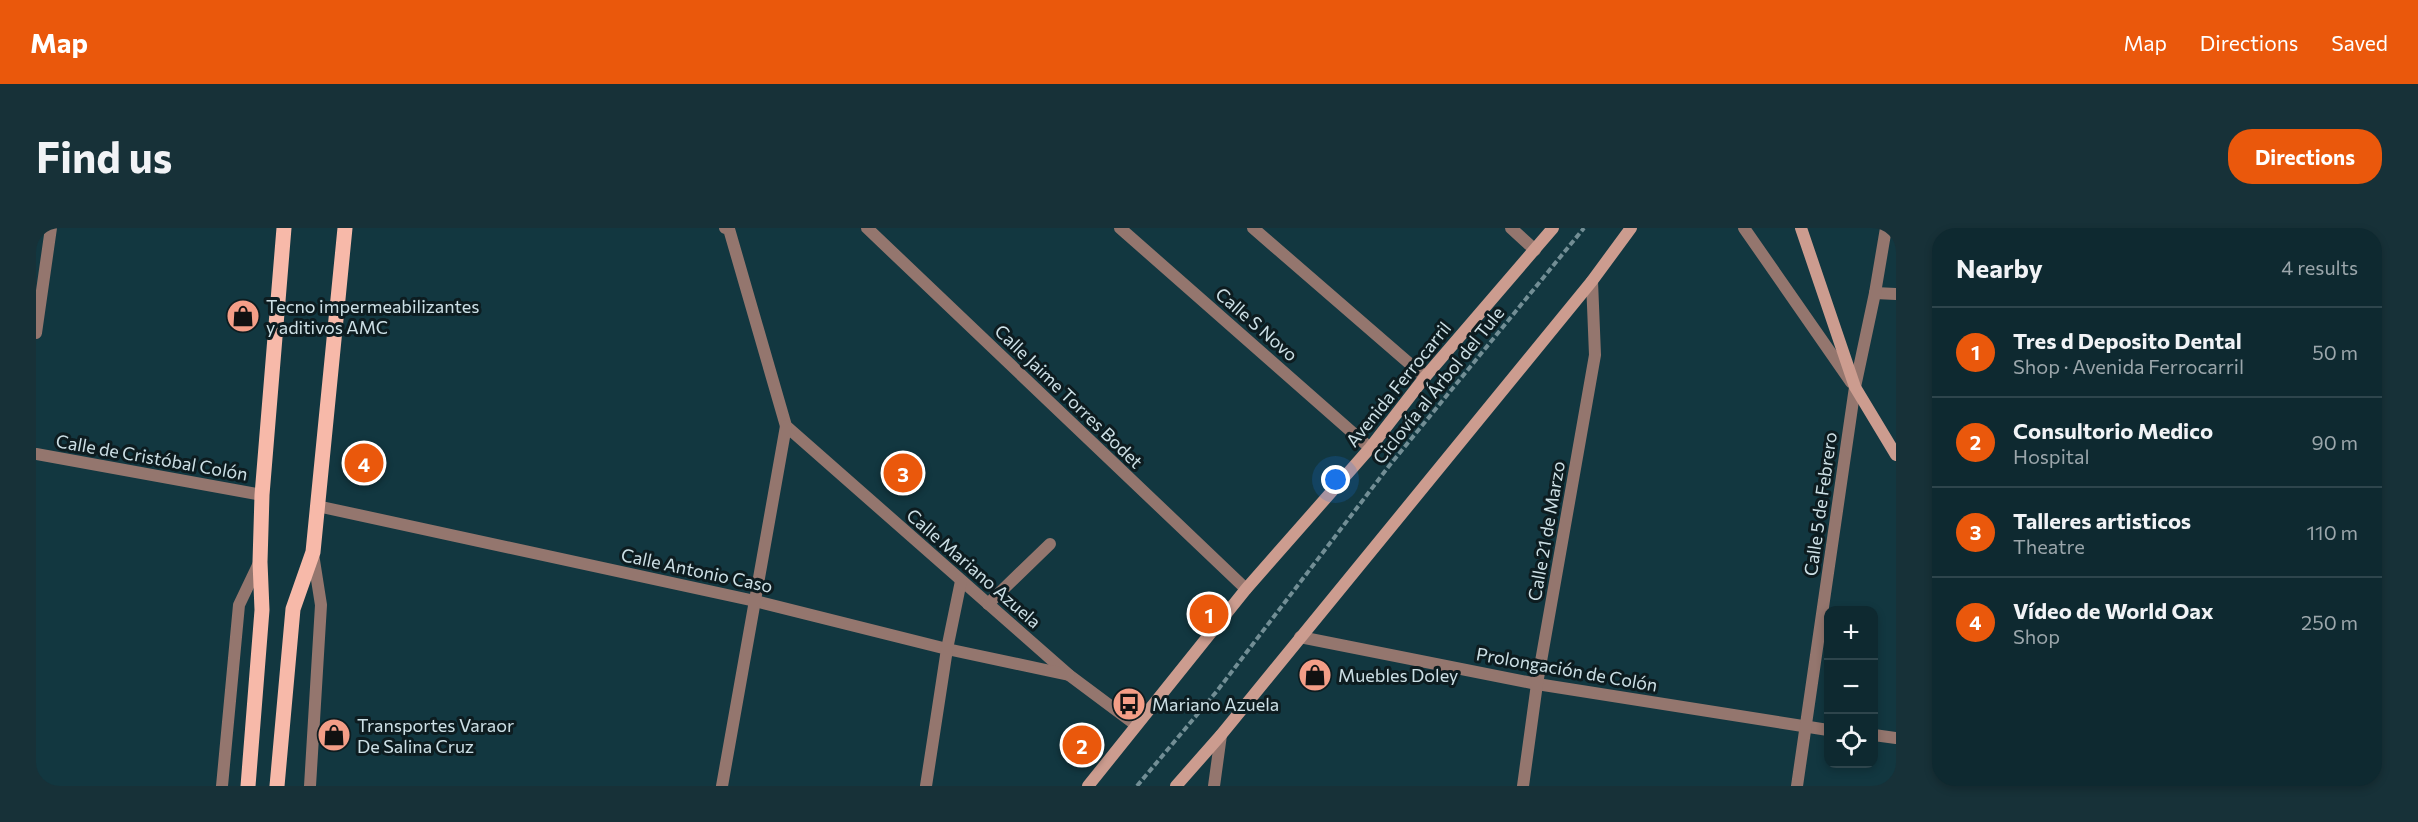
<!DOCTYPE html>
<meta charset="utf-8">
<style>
:root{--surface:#0e2930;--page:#173138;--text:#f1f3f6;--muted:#9ba6ab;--line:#2e454c;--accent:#ea580c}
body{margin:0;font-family:Commissioner,sans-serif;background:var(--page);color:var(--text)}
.controls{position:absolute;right:18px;bottom:18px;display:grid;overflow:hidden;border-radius:12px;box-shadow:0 3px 9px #0003}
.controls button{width:54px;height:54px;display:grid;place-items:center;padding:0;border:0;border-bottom:2px solid var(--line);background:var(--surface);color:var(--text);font:30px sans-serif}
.you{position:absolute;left:1300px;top:252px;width:21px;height:21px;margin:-15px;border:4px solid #fff;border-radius:50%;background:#1a73e8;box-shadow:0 0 0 9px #1a73e833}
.badge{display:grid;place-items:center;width:39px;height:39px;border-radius:50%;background:var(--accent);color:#fff;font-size:20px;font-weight:700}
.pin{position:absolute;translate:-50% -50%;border:3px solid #fff;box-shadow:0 2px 6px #0006}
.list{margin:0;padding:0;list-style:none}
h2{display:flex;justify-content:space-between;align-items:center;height:78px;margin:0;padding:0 24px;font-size:26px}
h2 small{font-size:20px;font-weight:400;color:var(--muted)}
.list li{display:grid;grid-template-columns:39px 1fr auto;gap:18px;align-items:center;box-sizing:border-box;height:90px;padding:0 24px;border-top:2px solid var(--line)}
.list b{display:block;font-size:22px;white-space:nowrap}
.list p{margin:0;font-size:20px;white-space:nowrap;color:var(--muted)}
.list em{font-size:20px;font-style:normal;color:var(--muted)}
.icon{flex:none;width:33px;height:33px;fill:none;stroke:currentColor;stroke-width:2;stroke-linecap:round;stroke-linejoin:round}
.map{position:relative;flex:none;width:1860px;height:558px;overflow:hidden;border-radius:24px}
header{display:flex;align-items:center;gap:36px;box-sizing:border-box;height:84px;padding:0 30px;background:var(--accent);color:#fff}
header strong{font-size:28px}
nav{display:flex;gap:33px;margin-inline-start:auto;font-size:21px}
.intro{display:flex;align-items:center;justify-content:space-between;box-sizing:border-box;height:144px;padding:0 36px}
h1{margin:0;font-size:42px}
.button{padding:15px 27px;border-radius:24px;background:var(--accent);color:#fff;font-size:21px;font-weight:700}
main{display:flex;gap:36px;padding:0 36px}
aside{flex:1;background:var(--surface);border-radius:24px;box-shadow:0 3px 9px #0003}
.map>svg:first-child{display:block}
</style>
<header>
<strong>Map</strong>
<nav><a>Map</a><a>Directions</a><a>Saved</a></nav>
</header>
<div class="intro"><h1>Find us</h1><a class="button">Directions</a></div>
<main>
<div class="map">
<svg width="1860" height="558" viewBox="0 0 1860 558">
<rect width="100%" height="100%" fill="#123740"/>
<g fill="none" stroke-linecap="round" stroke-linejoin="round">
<path stroke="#728e95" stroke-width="4" stroke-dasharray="6 3" stroke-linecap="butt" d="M1101 558 1181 463 1353 238 1548 0"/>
<g stroke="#94766e" stroke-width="12">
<path d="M689 0 693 1 750 198 1033 447 1100 497"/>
<path d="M831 0 1210 361"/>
<path d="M1084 0 1334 220"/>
<path d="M1217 0 1389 149"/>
<path d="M1475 0 1499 22"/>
<path d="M1839 65 1860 66"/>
<path d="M0 105 15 0"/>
<path d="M0 226 226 267"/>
<path d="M281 278 719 373 911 421 1033 447"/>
<path d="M952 376 1014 316"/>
<path d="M1264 409 1501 456 1792 502"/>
<path d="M1838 507 1860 510"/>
<path d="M686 558 750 198"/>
<path d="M890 558 911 421 925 353"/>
<path d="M1178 558 1185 507"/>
<path d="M1487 558 1501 456 1559 127 1556 53"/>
<path d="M1761 558 1819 159 1839 65 1850 0"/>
</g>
<g stroke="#94766e" stroke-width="12">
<path d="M1708 0 1815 154"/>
<path d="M186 558 203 377 223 335"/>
<path d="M274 558 285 377 277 326"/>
</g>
<g stroke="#cc9c8f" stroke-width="12">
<path d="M1765 0 1819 159 1860 227"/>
<path d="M1052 558 1210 361 1334 220 1389 149 1517 0"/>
<path d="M1140 558 1185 507 1556 53 1595 0"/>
</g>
<g stroke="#f7b9a9" stroke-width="15">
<path d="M212 558 226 382 224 334 226 267 248 0"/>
<path d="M241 558 257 381 277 324 309 0"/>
</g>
</g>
<defs>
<symbol id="shop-disc" viewBox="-11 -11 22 22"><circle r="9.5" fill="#f49e87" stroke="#0d1c20"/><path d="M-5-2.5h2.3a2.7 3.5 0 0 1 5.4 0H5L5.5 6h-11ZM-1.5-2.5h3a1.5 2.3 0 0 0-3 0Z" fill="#111"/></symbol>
<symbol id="bus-disc" viewBox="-11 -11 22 22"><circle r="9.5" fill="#f49e87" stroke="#0d1c20"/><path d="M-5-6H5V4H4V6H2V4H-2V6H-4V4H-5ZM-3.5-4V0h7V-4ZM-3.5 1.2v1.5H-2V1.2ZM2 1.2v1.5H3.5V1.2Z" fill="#111"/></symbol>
</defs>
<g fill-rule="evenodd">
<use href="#shop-disc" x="188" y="69" width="38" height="38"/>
<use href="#shop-disc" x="1260" y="428" width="38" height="38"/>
<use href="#bus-disc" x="1074" y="457" width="38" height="38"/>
<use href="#shop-disc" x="279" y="488" width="38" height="38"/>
</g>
<g text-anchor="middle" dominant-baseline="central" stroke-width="6" stroke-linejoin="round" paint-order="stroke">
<g font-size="18" fill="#cde0e6" stroke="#0d1c20" text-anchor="start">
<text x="230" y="78">Tecno impermeabilizantes<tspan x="230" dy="21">y aditivos AMC</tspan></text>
<text x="1302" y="447">Muebles Doley</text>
<text x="1116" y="476">Mariano Azuela</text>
<text x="321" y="497">Transportes Varaor<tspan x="321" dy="21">De Salina Cruz</tspan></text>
</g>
<g font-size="18" fill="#cde0e6" stroke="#0d1c20">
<text transform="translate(1221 96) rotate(41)">Calle S Novo</text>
<text transform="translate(1362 156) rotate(-51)">Avenida Ferrocarril</text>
<text transform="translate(1402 157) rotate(-51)">Ciclovía al Árbol del Tule</text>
<text transform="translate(1033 168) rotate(44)">Calle Jaime Torres Bodet</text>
<text transform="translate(116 229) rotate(10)">Calle de Cristóbal Colón</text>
<text transform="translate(1784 276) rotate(-82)">Calle 5 de Febrero</text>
<text transform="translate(1510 303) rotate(-80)">Calle 21 de Marzo</text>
<text transform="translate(938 340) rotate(41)">Calle Mariano Azuela</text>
<text transform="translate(661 342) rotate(12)">Calle Antonio Caso</text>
<text transform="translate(1531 441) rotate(10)">Prolongación de Colón</text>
</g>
</g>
</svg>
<div class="controls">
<button>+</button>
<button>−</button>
<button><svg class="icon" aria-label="locate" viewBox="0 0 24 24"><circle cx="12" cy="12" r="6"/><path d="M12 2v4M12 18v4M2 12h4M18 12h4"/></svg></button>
</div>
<div class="you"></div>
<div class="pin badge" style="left:1173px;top:386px">1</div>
<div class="pin badge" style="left:1046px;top:517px">2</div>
<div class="pin badge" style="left:867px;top:245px">3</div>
<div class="pin badge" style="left:328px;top:235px">4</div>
</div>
<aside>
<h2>Nearby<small>4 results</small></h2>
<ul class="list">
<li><span class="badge">1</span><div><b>Tres d Deposito Dental</b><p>Shop · Avenida Ferrocarril</p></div><em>50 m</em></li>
<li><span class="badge">2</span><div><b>Consultorio Medico</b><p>Hospital</p></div><em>90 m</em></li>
<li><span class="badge">3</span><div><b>Talleres artisticos</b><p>Theatre</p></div><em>110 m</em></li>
<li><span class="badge">4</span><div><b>Vídeo de World Oax</b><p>Shop</p></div><em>250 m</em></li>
</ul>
</aside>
</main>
